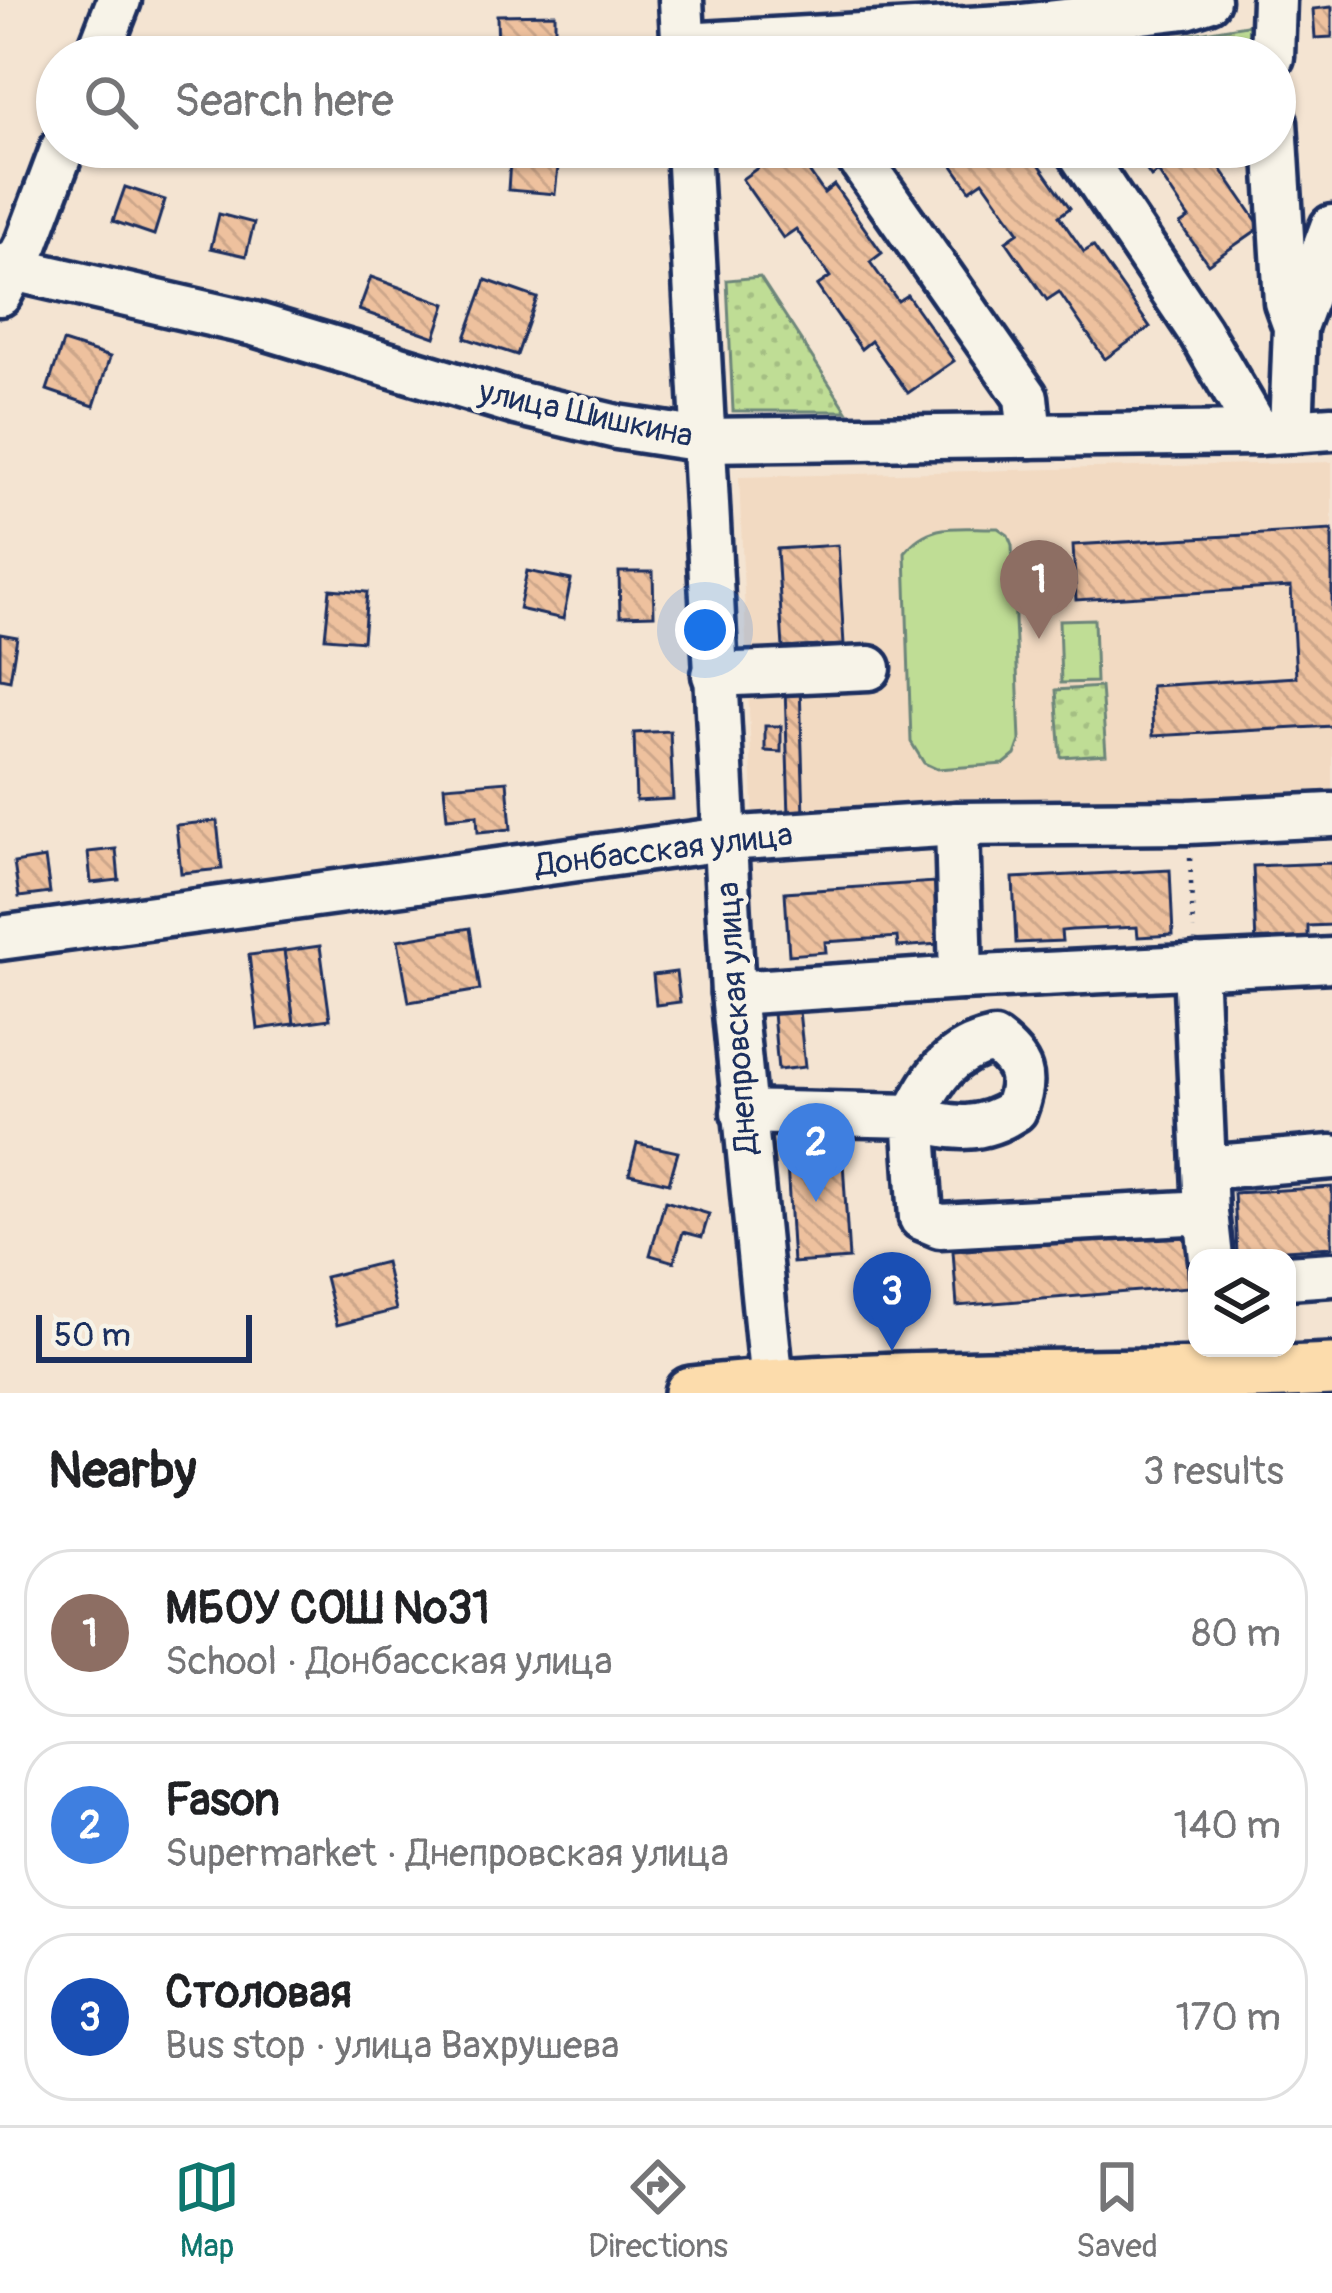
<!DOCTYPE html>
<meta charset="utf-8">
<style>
:root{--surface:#fff;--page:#f6f6f6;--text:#202124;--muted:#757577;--line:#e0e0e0;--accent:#0f766e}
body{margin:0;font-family:Pangolin,sans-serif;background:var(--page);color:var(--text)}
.controls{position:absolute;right:36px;bottom:36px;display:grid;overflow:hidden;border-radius:24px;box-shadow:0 3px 9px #0004}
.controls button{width:108px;height:108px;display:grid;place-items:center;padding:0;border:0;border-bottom:3px solid var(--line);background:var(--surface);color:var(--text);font:60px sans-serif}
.scale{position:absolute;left:36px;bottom:30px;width:216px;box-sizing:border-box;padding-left:12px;border:6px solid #1b2f5e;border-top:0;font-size:33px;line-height:42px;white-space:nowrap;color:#1b2f5e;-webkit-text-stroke:9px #f7f3e8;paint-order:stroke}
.you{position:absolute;left:705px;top:630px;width:42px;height:42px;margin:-30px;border:9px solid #fff;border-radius:50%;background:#1a73e8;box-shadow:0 0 0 18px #1a73e833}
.badge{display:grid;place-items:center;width:78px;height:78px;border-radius:50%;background:var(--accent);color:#fff;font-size:39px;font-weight:700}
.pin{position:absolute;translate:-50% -99px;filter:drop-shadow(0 3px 6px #0008)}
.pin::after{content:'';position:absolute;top:63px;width:42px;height:36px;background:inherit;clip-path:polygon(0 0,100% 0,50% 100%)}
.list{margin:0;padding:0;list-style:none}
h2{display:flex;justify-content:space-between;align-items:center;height:156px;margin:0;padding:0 48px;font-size:51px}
h2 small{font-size:39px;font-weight:400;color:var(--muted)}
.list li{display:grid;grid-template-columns:78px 1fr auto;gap:36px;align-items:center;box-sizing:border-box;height:168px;margin:0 24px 24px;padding:0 24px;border:3px solid var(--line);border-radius:48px}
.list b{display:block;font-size:45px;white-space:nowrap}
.list p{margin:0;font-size:39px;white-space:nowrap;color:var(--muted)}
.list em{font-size:39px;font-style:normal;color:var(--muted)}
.icon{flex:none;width:66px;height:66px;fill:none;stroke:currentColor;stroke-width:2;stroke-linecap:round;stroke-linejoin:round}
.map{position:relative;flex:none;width:1332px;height:1393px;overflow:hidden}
.search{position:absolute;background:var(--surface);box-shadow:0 3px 9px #0004;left:36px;right:36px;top:36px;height:132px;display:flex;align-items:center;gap:30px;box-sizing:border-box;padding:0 42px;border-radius:66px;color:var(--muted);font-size:45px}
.sheet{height:732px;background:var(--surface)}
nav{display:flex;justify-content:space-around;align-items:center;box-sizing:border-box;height:168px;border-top:3px solid var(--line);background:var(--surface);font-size:33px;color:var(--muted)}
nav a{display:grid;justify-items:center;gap:6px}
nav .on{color:var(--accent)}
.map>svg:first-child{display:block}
</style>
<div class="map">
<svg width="1332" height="1393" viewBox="0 0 1332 1393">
<defs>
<pattern id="park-dots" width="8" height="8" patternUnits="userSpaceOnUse" patternTransform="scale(3)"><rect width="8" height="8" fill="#bfdd95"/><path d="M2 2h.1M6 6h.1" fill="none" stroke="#a4be83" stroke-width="1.8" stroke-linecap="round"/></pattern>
<pattern id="building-back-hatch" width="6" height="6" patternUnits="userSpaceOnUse" patternTransform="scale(3)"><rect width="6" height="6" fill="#eec19e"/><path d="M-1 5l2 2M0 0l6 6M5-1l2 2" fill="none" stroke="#cca68a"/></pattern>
</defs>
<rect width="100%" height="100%" fill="#f4e4d2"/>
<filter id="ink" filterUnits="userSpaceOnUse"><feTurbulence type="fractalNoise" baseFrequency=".00833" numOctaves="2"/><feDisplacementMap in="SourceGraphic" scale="24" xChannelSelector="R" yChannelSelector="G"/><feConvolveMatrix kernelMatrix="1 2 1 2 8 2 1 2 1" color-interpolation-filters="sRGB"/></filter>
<g filter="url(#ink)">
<path fill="#f2dac2" d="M1332 462V801L754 827 739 477Z"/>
<g fill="#bfdd95" stroke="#6d867a" stroke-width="3">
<path d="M998 528 1008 535 1012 545 1020 741 1015 755 1004 764 937 769 924 763 911 742 905 552C930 520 961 529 998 528Z"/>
<path d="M1094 619 1096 682 1061 683 1059 620Z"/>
</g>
<g fill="url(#park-dots)" stroke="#6d867a" stroke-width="3">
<path d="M1252 24 1253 57H1195L1180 36Z"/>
<path d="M760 277 847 411H733L727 280Z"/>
<path d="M1101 687 1106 754 1061 757 1056 690Z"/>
</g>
<g fill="url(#building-back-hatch)" stroke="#1b2f5e" stroke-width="3">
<path d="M1332 7V37L1315 38 1313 9Z"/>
<path d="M555 14V50L498 51 497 15Z"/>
<path d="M511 147 560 149 555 194 508 190Z"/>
<path d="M787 147H792L824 193 834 185 882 253 870 262 898 301 907 295 954 361 908 393 871 341 861 349 817 286 830 277 796 229 783 238 742 179Z"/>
<path d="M940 147H1027L1070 208 1059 216 1084 252 1093 246 1150 327 1105 359 1059 292 1047 300 1006 241 1019 232 983 181 970 190Z"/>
<path d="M1131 147H1206L1261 227 1208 264 1180 224 1189 218 1158 172 1151 177Z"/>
<path d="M125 187 165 200 154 235 113 221Z"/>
<path d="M219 214 254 223 246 256 211 248Z"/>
<path d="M371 277 446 304 435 337 359 310Z"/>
<path d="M486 280 537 298 517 355 465 338Z"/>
<path d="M63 342 110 357 94 406 47 390Z"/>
<path d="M1332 530V726L1153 736 1151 686 1296 677 1291 587 1076 600 1073 545Z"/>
<path d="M838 545 844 645 783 648 777 549Z"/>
<path d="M527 571 571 580 563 619 519 609Z"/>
<path d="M619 572H653L654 615 620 616Z"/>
<path d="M330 589 367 592 363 641 325 638Z"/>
<path d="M0 634 17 637 10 680 0 678Z"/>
<path d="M800 685 804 817H789L785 686Z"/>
<path d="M765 726H781V752L765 751Z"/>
<path d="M670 731 673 799 636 801 634 733Z"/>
<path d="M507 781 511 829 478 832 477 815 447 818 444 786Z"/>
<path d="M217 821 222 869 181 873 176 825Z"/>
<path d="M116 849 119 880 91 883 88 852Z"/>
<path d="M45 858 50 893 19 897 14 863Z"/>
<path d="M1332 863V925L1308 926V944L1256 947 1253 866Z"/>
<path d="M1170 870 1173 935 1138 937 1137 927 1072 930 1061 931 1062 941 1016 943 1013 878Z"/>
<path d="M935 882 939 944 898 947 897 937 885 938 825 942 826 952 789 955 785 892Z"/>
<path d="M470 928 480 990 409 1002 398 940Z"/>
<path d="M320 946 330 1019 294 1024 284 951Z"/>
<path d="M284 951 294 1024 258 1029 249 955Z"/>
<path d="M676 972 680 1002 656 1005 653 975Z"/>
<path d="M799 1011 805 1067 778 1070 773 1013Z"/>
<path d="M827 1128 829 1163 843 1162 849 1259 793 1263 787 1164 801 1163 799 1130Z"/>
<path d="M637 1143 678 1152 669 1183 629 1174Z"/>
<path d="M1332 1187V1247L1237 1253 1234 1193Z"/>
<path d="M665 1201 709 1214 702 1237 683 1232 674 1262 650 1255Z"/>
<path d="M1185 1233 1189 1287 957 1306 953 1251Z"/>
<path d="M385 1262 396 1310 337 1325 325 1277Z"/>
</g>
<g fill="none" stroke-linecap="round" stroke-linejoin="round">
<defs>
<g id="minor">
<path d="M681 0 684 57"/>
<path d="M683 45 1021 26 1186 7 1208 0"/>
<path d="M97 57 119 0"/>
<path d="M1272 57 1274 0"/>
<path d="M1275 122 1286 302 1295 327 1291 431"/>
<path d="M688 147 733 993 772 1384"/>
<path d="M851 147 1026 397 1030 436"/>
<path d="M1076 147 1200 332 1259 433"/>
<path d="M0 266 254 324 516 403 617 427 703 440 1259 433 1332 428"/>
<path d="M0 294 27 243 63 147"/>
<path d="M1295 327 1332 227"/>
<path d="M714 675 869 668"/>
<path d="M0 938 724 839 957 824 1188 822 1332 815"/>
<path d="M1195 966 1206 1212"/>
<path d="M961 978 1332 960"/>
<path d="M733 993 961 978 957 824"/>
<path d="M994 1041C1022 1062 1028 1077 1015 1110 982 1132 951 1131 914 1116 932 1077 951 1050 994 1041Z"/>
<path d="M743 1112 914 1116 921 1218 940 1226 1206 1212 1211 1258"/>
<path d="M1204 1168 1332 1157"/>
<path d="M1287 1277 1332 1274"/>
</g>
<path id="major" d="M691 1393C903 1369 1119 1381 1332 1370"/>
</defs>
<use href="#minor" stroke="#1b2f5e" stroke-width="51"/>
<use href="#major" stroke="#1b2f5e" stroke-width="60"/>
<path stroke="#1b2f5e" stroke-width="4.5" stroke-dasharray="3 9" stroke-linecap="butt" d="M1190 858 1193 930"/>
<use href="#minor" stroke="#f7f3e8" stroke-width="42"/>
<use href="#major" stroke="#fcdcac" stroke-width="51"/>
</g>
</g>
<g text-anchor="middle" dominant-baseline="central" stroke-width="10" stroke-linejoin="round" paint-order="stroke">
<g font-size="33" fill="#1b2f5e" stroke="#f7f3e8">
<text transform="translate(586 414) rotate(12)">улица Шишкина</text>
<text transform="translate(664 850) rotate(-7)">Донбасская улица</text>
<text transform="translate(737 1018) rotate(-94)">Днепровская улица</text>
</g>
</g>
</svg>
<div class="controls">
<button><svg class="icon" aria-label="layers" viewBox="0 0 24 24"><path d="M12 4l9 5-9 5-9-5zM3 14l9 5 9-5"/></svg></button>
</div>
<div class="scale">50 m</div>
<div class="you"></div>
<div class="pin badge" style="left:1039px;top:639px;background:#8d6e63">1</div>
<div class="pin badge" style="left:816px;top:1202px;background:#3f7fe0">2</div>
<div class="pin badge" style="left:892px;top:1351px;background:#1a4fb4">3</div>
<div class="search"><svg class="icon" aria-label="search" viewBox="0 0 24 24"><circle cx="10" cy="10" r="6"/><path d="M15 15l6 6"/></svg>Search here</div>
</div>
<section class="sheet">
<h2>Nearby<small>3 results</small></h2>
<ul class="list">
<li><span class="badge" style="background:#8d6e63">1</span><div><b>МБОУ СОШ №31</b><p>School · Донбасская улица</p></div><em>80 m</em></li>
<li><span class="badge" style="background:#3f7fe0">2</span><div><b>Fason</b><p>Supermarket · Днепровская улица</p></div><em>140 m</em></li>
<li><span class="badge" style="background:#1a4fb4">3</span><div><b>Столовая</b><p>Bus stop · улица Вахрушева</p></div><em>170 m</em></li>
</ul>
</section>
<nav>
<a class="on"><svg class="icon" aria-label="map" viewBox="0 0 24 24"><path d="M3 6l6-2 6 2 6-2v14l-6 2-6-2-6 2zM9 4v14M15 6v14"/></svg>Map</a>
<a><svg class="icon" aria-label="directions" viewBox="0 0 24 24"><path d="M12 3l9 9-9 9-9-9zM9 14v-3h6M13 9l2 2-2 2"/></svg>Directions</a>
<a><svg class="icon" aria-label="saved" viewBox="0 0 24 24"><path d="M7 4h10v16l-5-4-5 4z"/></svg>Saved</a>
</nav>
